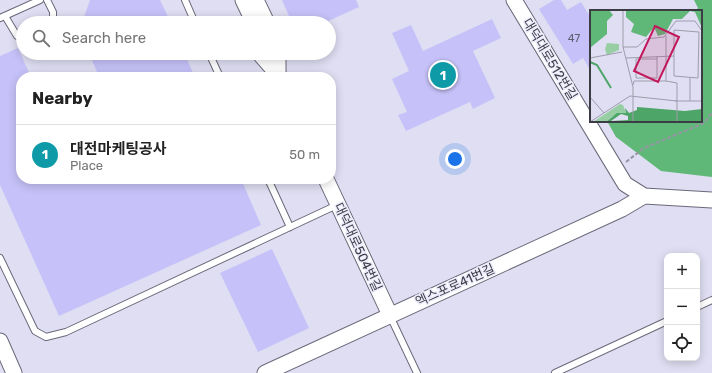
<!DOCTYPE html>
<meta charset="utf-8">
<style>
:root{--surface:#fff;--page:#f6f6f6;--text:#222;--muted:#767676;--line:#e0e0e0;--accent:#7c3aed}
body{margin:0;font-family:Rubik,"Noto Sans KR",sans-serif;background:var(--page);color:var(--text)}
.controls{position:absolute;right:12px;bottom:12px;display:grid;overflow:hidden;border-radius:8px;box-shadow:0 2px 10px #0003}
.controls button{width:36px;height:36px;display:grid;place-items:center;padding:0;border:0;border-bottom:1px solid var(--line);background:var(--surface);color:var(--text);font:20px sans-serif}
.you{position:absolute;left:455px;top:159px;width:14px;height:14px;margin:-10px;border:3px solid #fff;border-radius:50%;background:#1a73e8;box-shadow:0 0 0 6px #1a73e833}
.badge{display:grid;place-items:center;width:26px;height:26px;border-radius:50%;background:var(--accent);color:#fff;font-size:13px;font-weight:700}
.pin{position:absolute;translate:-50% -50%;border:2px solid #fff;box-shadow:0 1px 4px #0006}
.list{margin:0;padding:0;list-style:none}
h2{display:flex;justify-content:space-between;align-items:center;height:52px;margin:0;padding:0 16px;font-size:17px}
h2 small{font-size:13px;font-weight:400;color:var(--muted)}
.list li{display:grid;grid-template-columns:26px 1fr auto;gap:12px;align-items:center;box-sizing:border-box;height:60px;padding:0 16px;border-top:1px solid var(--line)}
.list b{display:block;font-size:15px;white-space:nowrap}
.list p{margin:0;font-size:13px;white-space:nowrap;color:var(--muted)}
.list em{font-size:13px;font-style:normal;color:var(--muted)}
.icon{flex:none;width:22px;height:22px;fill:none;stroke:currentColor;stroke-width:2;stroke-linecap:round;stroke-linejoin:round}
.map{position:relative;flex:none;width:712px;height:373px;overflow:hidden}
.search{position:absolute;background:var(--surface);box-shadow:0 2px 10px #0003;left:16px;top:16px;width:320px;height:44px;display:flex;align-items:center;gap:10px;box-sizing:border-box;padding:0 14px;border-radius:22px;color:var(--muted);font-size:15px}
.panel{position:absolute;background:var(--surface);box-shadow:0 2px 10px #0003;left:16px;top:72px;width:320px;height:112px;border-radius:16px}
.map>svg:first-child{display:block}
</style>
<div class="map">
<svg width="712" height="373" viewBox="0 0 712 373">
<rect width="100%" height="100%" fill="#dfdef2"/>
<path fill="#60b878" d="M694 0H712V177L661 171 616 137 607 121H701V11H695L698 8Z"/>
<g fill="#c6c2f9">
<path d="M90 0H160L171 23H82Z"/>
<path d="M282 0H356L359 7 324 23H292Z"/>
<path d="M554 0H561L567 10 581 2 591 18V66L589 68 583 58 573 64 539 9Z"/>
<path d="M492 19 501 38 473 51 495 98 473 109 470 102 406 131 398 115 407 112 392 79 409 71 392 33 411 25 423 51Z"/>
<path d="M18 48 31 77H21V179H95L103 182 110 179H241L261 225 59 316 0 185V56Z"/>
<path d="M89 53H184L195 77H99Z"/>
<path d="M272 249 309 328 258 352 220 273Z"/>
</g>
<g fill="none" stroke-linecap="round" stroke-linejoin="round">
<defs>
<g id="service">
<path d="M47 0 53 12V23"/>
<path d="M185 0 195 23"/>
<path d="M5 16 17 36 23 38"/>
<path d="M0 18 40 0"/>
<path d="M209 53 220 77"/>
<path d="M268 179 290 227"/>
<path d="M0 258 35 331 46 337 66 332 337 205"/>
<path d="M697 307 712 300"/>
<path d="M390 316 417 373"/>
<path d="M555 373 667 321"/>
</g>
<g id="tertiary">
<path d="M243 0 254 23"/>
<path d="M256 0 267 23"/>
<path d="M514 0 625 184 644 196 712 200"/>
<path d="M259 53 280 77"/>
<path d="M278 53V73"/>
<path d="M326 179 390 315"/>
<path d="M0 341 14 373"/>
<path d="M265 373 622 209 644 196"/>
</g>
</defs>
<use href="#service" stroke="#6a697a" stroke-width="8"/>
<use href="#tertiary" stroke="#6a697a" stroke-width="17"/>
<path stroke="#9595a3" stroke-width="2" stroke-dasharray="4 2" stroke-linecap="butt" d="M626 162 644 148 704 123 712 113"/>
<use href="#service" stroke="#fff" stroke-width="6"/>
<use href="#tertiary" stroke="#fff" stroke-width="15"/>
</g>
<g text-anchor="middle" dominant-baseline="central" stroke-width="3" stroke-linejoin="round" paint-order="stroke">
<g font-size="11" fill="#5e5e71">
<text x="574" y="38">47</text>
</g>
<g font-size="13" fill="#3c3c44" stroke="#ececfc">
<text transform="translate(550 59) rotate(59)">대덕대로512번길</text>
<text transform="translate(358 247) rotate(65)">대덕대로504번길</text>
<text transform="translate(455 285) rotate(-24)">엑스포로41번길</text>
</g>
</g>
<g transform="translate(590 10)">
<rect width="112" height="112" fill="#dfdef2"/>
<path d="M17 33 29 34V40L17 45 15 39ZM30 94 33 95 36 103 23 106 16 112H3Z" fill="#98cea4"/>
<path d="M0 0H19L23 5 17 11V24L0 38ZM36 0H112V18L105 2 100 1 92 9H83L75 24 68 26 64 17 56 27 41 22 44 14 36 7Z" fill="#60b878"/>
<path d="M47 97 95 101 112 99V112H16L27 103H36L35 98 39 103 47 100ZM31 104 38 106V110L21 111Z" fill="#4da567" fill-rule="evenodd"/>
<path fill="none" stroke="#4da567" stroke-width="2" d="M0 52 7 55 21 78"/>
<path fill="none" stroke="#9e9dac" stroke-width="1" d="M33 0V37L43 77V112M84 20 109 22 108 68 84 66ZM76 26V71L87 73V112M33 37H47L56 29 74 27 86 11H105L112 21M67 46V68H46V49H67M0 48 32 42M36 48 84 46M43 75 44 71H76M0 87 14 103M85 91H112M100 91V68M0 112 40 86 87 91"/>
<path fill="#c2185b" fill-opacity="0.15" stroke="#c2185b" stroke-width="2" d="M65 16 89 27 68 72 44 61Z"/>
<rect width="112" height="112" fill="none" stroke="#3c3c44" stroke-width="2"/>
</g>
</svg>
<div class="controls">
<button>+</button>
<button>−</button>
<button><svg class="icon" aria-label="locate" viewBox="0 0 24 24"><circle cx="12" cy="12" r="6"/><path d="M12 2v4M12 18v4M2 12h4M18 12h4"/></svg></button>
</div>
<div class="you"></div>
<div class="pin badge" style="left:443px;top:75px;background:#0f9aa8">1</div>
<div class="search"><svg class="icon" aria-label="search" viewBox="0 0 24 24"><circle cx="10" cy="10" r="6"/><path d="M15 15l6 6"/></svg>Search here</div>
<section class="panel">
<h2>Nearby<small></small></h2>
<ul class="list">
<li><span class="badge" style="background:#0f9aa8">1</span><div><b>대전마케팅공사</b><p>Place</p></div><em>50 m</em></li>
</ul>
</section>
</div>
